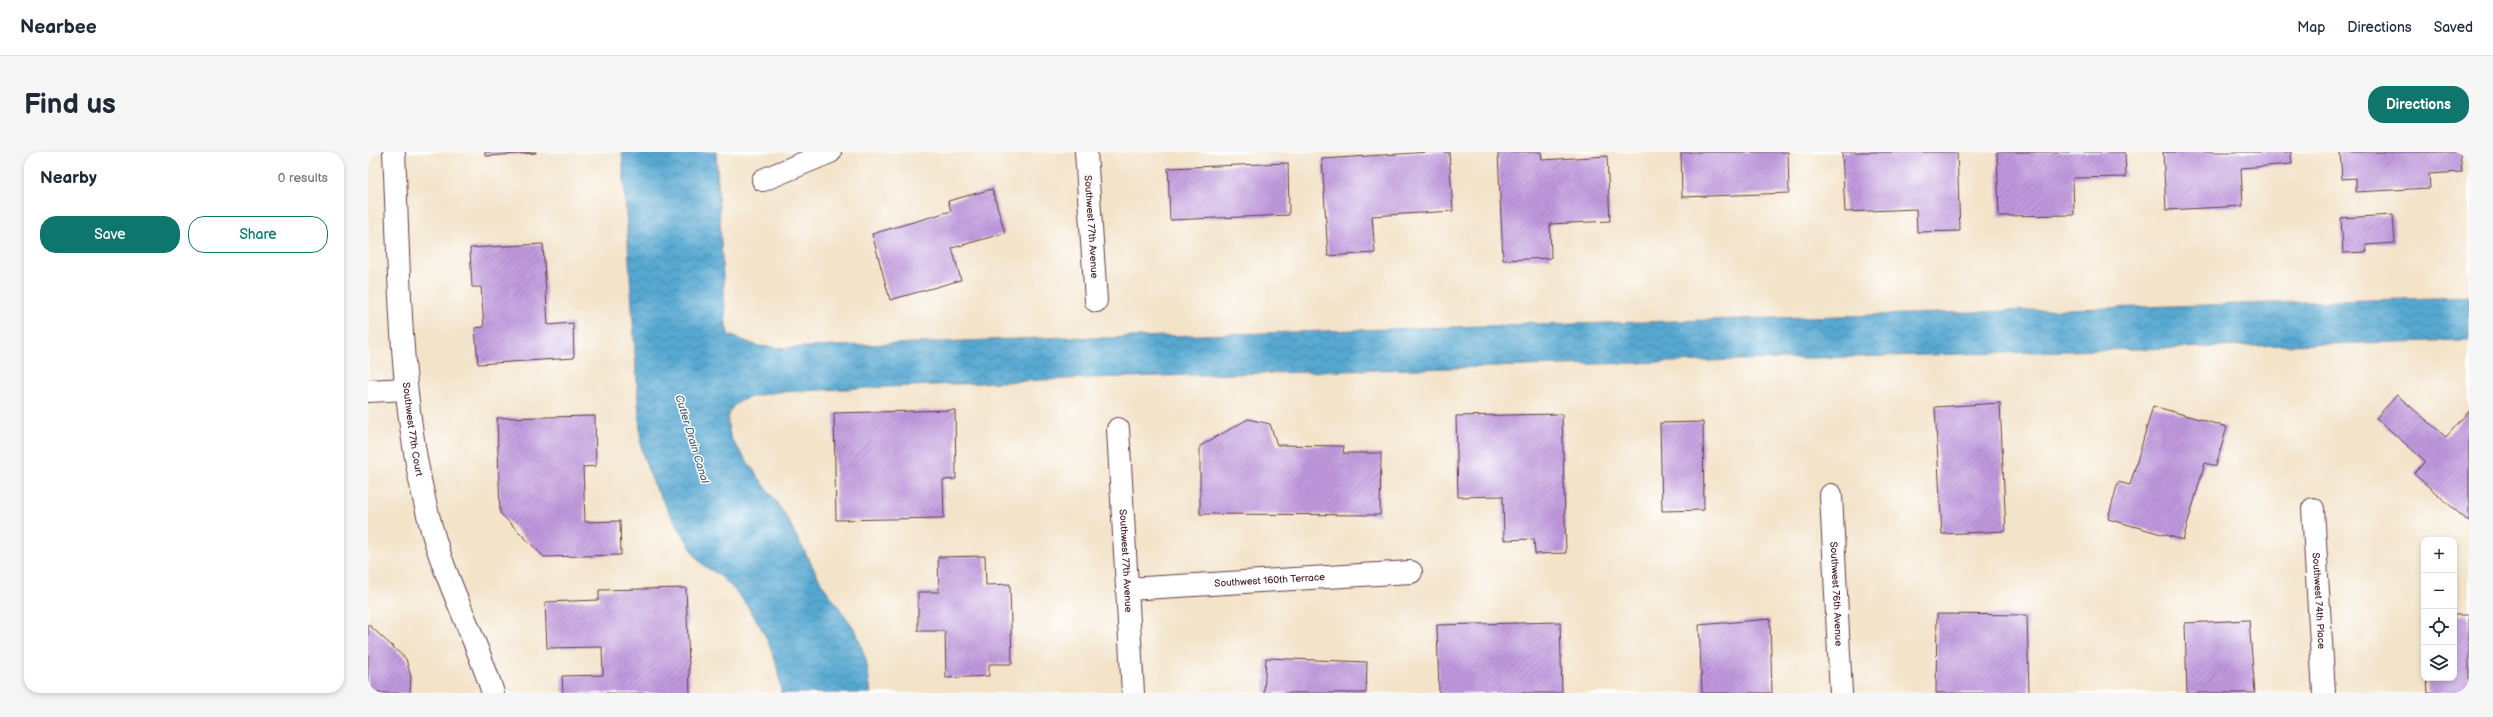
<!DOCTYPE html>
<meta charset="utf-8">
<style>
:root{--surface:#fff;--page:#f6f6f7;--text:#1f2937;--muted:#747a83;--line:#e0e1e3;--accent:#0f766e}
body{margin:0;font-family:"Balsamiq Sans",sans-serif;background:var(--page);color:var(--text)}
.controls{position:absolute;right:12px;bottom:12px;display:grid;overflow:hidden;border-radius:8px;box-shadow:0 2px 6px #0003}
.controls button{width:36px;height:36px;display:grid;place-items:center;padding:0;border:0;border-bottom:1px solid var(--line);background:var(--surface);color:var(--text);font:20px sans-serif}
.list{margin:0;padding:0;list-style:none}
h2{display:flex;justify-content:space-between;align-items:center;height:52px;margin:0;padding:0 16px;font-size:17px}
h2 small{font-size:13px;font-weight:400;color:var(--muted)}
.actions{display:flex;gap:8px;padding:12px 16px}
.actions a{flex:1;padding:9px 0;border:1px solid var(--accent);border-radius:16px;text-align:center;font-size:14px;color:var(--accent)}
.actions .main{background:var(--accent);color:#fff}
.icon{flex:none;width:22px;height:22px;fill:none;stroke:currentColor;stroke-width:2;stroke-linecap:round;stroke-linejoin:round}
.map{position:relative;flex:none;width:2101px;height:541px;overflow:hidden;border-radius:16px}
header{display:flex;align-items:center;gap:24px;box-sizing:border-box;height:56px;padding:0 20px;background:var(--surface);border-bottom:1px solid var(--line)}
header strong{font-size:19px}
nav{display:flex;gap:22px;margin-inline-start:auto;font-size:14px}
.intro{display:flex;align-items:center;justify-content:space-between;box-sizing:border-box;height:96px;padding:0 24px}
h1{margin:0;font-size:28px}
.button{padding:10px 18px;border-radius:16px;background:var(--accent);color:#fff;font-size:14px;font-weight:700}
main{display:flex;gap:24px;padding:0 24px}
aside{flex:1;background:var(--surface);border-radius:16px;box-shadow:0 2px 6px #0003}
.map>svg:first-child{display:block}
</style>
<header>
<strong>Nearbee</strong>
<nav><a>Map</a><a>Directions</a><a>Saved</a></nav>
</header>
<div class="intro"><h1>Find us</h1><a class="button">Directions</a></div>
<main>
<aside>
<h2>Nearby<small>0 results</small></h2>
<ul class="list">
</ul>
<div class="actions"><a class="main">Save</a><a>Share</a></div>
</aside>
<div class="map">
<svg width="2101" height="541" viewBox="0 0 2101 541">
<defs>
<pattern id="water-waves" width="16" height="10" patternUnits="userSpaceOnUse"><rect width="16" height="10" fill="#56a8d1"/><path d="M0 5q4-4 8 0t8 0" fill="none" stroke="#4988aa"/></pattern>
<pattern id="building-hatch" width="6" height="6" patternUnits="userSpaceOnUse"><rect width="6" height="6" fill="#bf98de"/><path d="M-1 1l2-2M0 6l6-6M5 7l2-2" fill="none" stroke="#9d7bb4"/></pattern>
</defs>
<rect width="100%" height="100%" fill="#fff"/>
<filter id="ink" filterUnits="userSpaceOnUse"><feTurbulence type="fractalNoise" baseFrequency=".025" numOctaves="2"/><feDisplacementMap in="SourceGraphic" scale="8" xChannelSelector="R" yChannelSelector="G"/><feConvolveMatrix kernelMatrix="1 2 1 2 8 2 1 2 1" color-interpolation-filters="sRGB"/></filter>
<filter id="wash" filterUnits="userSpaceOnUse"><feTurbulence type="fractalNoise" baseFrequency=".012" numOctaves="4" result="noise"/><feDisplacementMap in="SourceGraphic" scale="16" xChannelSelector="R" yChannelSelector="G"/><feGaussianBlur stdDeviation="0.9" result="paint"/><feColorMatrix in="noise" values="0 0 0 0 0 0 0 0 0 0 0 0 0 0 0 0 0 1.4 0 .05"/><feComposite in="paint" operator="in"/></filter>
<g filter="url(#wash)">
<rect width="100%" height="100%" fill="#f3e3c9"/>
<path fill="url(#water-waves)" stroke="#50647e" d="M254 0H348L358 175 361 183 390 194 416 196 699 185 736 186 1148 173 1162 170 1174 173 2101 145V188L722 226 410 240C379 245 348 248 364 288L416 361 454 432 488 479 498 508 503 541H413C411 499 384 452 352 424 346 419 337 416 332 410 326 403 321 393 316 384 298 356 280 327 273 294Z"/>
<g id="blocks">
<g fill="url(#building-hatch)">
<path d="M117 0H168V1L117 4Z"/>
<path d="M1061 0H1081L1085 59 1004 64 1007 101 960 104 954 7Z"/>
<path d="M1130 0H1173L1174 8 1239 4 1242 69 1182 72 1183 106 1135 108Z"/>
<path d="M1313 0H1420L1421 41 1314 45Z"/>
<path d="M1474 0H1589L1592 79 1549 80 1548 57 1477 60Z"/>
<path d="M1629 0H1757L1758 25 1705 26 1706 63 1631 64Z"/>
<path d="M1795 0H1923L1924 12 1873 16 1875 54 1798 58Z"/>
<path d="M1972 0H2092L2094 20 2061 22 2062 36 1988 40V26L1974 27Z"/>
<path d="M920 11 921 63 802 68 800 16Z"/>
<path d="M624 37 637 81 584 96 593 128 522 148 504 82 583 59 580 49Z"/>
<path d="M2025 63 2027 91 1998 93 1999 100 1975 101 1973 66Z"/>
<path d="M175 92 180 173 205 171 206 206 110 212 107 176 116 175 113 135H104L102 96Z"/>
<path d="M2029 243 2078 285 2101 259V370L2046 322 2057 309 2008 266Z"/>
<path d="M1632 251 1638 379 1574 382 1567 255Z"/>
<path d="M1785 254 1859 275 1848 314 1837 311 1815 388 1740 367 1750 330 1762 333Z"/>
<path d="M587 258 588 327 575 328 576 366 468 368 466 261Z"/>
<path d="M1194 262 1198 401 1167 402 1166 387 1136 388 1135 344 1090 345 1088 264Z"/>
<path d="M227 264 228 314 215 315 217 370 252 369 253 403 176 405 132 361 129 266Z"/>
<path d="M880 267 902 272 909 293 976 294 975 301H1013L1012 363 832 362V294Z"/>
<path d="M1335 270 1336 358 1294 359 1292 271Z"/>
<path d="M617 404 618 433 642 432 644 512H621V524L578 526 577 479H550V440H571L570 405Z"/>
<path d="M318 436 322 541H195L194 524 235 523 234 495 179 496 177 450 231 448V438Z"/>
<path d="M1569 462 1659 463 1661 541H1568Z"/>
<path d="M2086 463H2101V541H2060L2059 526H2086Z"/>
<path d="M1402 467 1404 541H1334L1331 473Z"/>
<path d="M1881 468 1887 541H1819L1817 471Z"/>
<path d="M1192 470 1194 541H1071L1069 473Z"/>
<path d="M0 472 38 507 43 525 42 541H0Z"/>
<path d="M898 506 999 510 998 541H896Z"/>
</g>
</g>
</g>
<g filter="url(#ink)">
<use href="#blocks" fill-opacity="0" stroke="#633c43" stroke-width="1"/>
<g fill="none" stroke-linecap="round" stroke-linejoin="round">
<defs>
<g id="minor">
<path id="s1" d="M26 0C32 121 30 245 60 363 75 425 106 481 125 541"/>
<path id="s2" d="M718 0 728 149"/>
<path d="M395 28 462 0"/>
<path d="M0 239 38 237"/>
<path id="s3" d="M750 277 765 541"/>
<path id="s4" d="M1463 343 1473 541"/>
<path id="s5" d="M1945 357 1956 541"/>
<path id="s6" d="M760 437 1043 420"/>
</g>
</defs>
<use href="#minor" stroke="#633c43" stroke-width="24"/>
<use href="#minor" stroke="#fff" stroke-width="22"/>
</g>
</g>
<g text-anchor="middle" dominant-baseline="central" stroke-width="3" stroke-linejoin="round" paint-order="stroke">
<g font-size="10" fill="#4a1f2b" stroke="#fff">
<text stroke="none"><textPath href="#s2" startOffset="75">Southwest 77th Avenue</textPath></text>
<text stroke="none"><textPath href="#s1" startOffset="278">Southwest 77th Court</textPath></text>
<text stroke="none"><textPath href="#s3" startOffset="132">Southwest 77th Avenue</textPath></text>
<text stroke="none"><textPath href="#s6" startOffset="142">Southwest 160th Terrace</textPath></text>
<text stroke="none"><textPath href="#s4" startOffset="99">Southwest 76th Avenue</textPath></text>
<text stroke="none"><textPath href="#s5" startOffset="92">Southwest 74th Place</textPath></text>
</g>
<g font-size="11" font-style="italic" fill="#4f5d76" stroke="#fff">
<text transform="translate(324 287) rotate(73)">Cutler Drain Canal</text>
</g>
</g>
</svg>
<div class="controls">
<button>+</button>
<button>−</button>
<button><svg class="icon" aria-label="locate" viewBox="0 0 24 24"><circle cx="12" cy="12" r="6"/><path d="M12 2v4M12 18v4M2 12h4M18 12h4"/></svg></button>
<button><svg class="icon" aria-label="layers" viewBox="0 0 24 24"><path d="M12 4l9 5-9 5-9-5zM3 14l9 5 9-5"/></svg></button>
</div>
</div>
</main>
